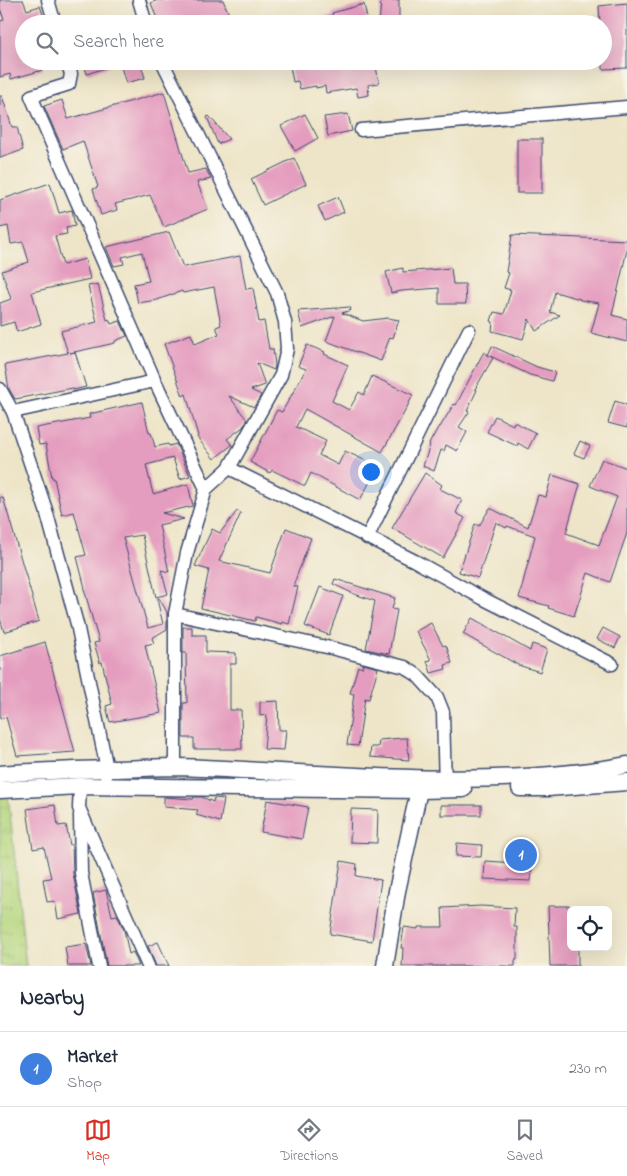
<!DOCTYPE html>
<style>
:root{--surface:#fff;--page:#f6f6f7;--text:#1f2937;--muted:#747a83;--line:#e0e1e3;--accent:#d93025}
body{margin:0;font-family:"Indie Flower",sans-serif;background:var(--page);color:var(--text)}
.controls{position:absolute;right:15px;bottom:15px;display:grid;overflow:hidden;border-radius:8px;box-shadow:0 5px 20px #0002}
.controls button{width:45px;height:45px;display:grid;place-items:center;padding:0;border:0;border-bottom:1px solid var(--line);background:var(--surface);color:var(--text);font:25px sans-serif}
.you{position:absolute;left:370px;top:471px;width:18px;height:18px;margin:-12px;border:4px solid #fff;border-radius:50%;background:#1a73e8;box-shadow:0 0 0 8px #1a73e833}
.badge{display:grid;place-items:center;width:32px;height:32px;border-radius:50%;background:var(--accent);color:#fff;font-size:16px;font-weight:700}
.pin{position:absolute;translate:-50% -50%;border:2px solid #fff;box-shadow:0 1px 5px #0006}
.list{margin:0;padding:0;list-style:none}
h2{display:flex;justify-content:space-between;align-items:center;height:65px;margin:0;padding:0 20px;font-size:21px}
h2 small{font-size:16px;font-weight:400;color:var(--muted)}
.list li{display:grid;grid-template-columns:32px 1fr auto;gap:15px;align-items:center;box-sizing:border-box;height:75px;padding:0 20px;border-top:1px solid var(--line)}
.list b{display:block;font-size:19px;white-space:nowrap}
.list p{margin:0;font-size:16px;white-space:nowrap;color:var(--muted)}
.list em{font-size:16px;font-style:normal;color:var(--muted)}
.icon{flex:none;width:28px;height:28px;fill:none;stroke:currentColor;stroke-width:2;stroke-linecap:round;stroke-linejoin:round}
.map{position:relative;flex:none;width:627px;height:966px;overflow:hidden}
.search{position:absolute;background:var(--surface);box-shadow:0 5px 20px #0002;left:15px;right:15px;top:15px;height:55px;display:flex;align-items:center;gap:12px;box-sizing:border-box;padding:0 18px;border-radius:28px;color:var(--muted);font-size:19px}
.sheet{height:140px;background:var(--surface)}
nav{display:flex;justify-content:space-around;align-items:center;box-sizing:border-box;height:70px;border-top:1px solid var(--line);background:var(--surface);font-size:14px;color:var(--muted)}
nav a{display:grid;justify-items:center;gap:2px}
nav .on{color:var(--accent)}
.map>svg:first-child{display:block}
</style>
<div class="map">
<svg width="627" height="966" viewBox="0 0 627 966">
<defs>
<pattern id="grass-tufts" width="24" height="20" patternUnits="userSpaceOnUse" patternTransform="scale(1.25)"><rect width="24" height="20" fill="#b6d77f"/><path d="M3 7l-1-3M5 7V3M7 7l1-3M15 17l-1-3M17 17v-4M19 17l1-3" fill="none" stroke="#9cb970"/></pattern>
</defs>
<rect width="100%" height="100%" fill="#f7f3e8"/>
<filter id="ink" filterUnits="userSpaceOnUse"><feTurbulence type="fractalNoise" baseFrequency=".02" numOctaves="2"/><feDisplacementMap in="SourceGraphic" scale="10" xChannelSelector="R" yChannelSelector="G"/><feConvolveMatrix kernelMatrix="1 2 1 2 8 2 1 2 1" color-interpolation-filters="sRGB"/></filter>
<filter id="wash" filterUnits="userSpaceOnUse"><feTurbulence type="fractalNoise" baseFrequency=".0096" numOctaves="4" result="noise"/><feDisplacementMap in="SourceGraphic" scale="20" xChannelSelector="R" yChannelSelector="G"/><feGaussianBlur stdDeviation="1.12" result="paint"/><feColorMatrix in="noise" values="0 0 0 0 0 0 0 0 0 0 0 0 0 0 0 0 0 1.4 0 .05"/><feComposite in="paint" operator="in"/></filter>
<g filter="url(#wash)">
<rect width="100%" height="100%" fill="#eee5c8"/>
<path fill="url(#grass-tufts)" stroke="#68836e" d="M8 794 26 966H0V795Z"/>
<g id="blocks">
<g fill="#e59dbf">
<path d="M0 0H23L27 10 40 6 46 24H24V61H40L43 70 11 79 10 74 0 77V21L4 20 0 8Z"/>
<path d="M158 0H223L233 24H159L151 3Z"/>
<path d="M381 0H399V24H379Z"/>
<path d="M627 3V68L603 69V24H600L599 6Z"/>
<path d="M364 4 368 24H312V20L333 15 332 13Z"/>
<path d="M83 61H119V63L87 74Z"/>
<path d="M119 61H140L145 78 126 83Z"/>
<path d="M289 61H375L379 83 368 85 369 95 358 97 356 88 326 93 325 86 316 88V86L300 89 298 81 293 82Z"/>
<path d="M164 92 188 173 206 169 211 179 197 182 208 209 164 227 150 195 115 204 117 210 101 215 93 189 98 187 83 141 63 149 44 106 62 100 68 119Z"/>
<path d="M0 96H2L12 127H17L23 150 0 158Z"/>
<path d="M305 114 318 138 295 151 281 126Z"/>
<path d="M348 114 352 131 328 136 324 117Z"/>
<path d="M209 116 229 139 218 144 207 117Z"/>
<rect x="517" y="139" width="25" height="54"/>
<path d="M294 158 306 184 263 205 251 179Z"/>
<path d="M50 183 59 213 72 210 75 226 66 228 67 234 55 236 63 265 85 259 90 279 32 292 41 324 17 332 14 322 0 326V303L11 299 2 271 29 262 23 242 11 244 8 226 0 228V200Z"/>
<path d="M338 197 344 212 325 221 318 206Z"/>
<path d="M169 232 183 267 240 256 246 289 253 288 259 322 264 321 269 349H273L275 365 274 370 257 363 265 385 251 390 261 395 254 407 229 396 247 420 243 427 227 439 232 445 214 459 197 437 198 436 186 394 183 396 164 344 191 334 195 344 219 334 216 327 221 325 214 287 183 293 182 291 157 300 138 303 134 284 149 281 142 252 122 257 124 264 114 266 106 247Z"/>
<path d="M512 235 627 240V250L612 315 627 319V342L591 333 599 303 580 300V299L555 292 550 312 560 315 536 331 529 319 523 339 492 331 493 322 491 321 494 312 504 314 511 290 504 288 509 273 506 272Z"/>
<path d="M403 268V272L451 268 453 284H465L466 304H439V288L402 291 391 293 386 272Z"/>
<path d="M98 284 107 320 109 319 111 324 120 321 127 336 115 341V343L70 353 75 352 86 387 73 390V388L15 399 9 389 5 365 68 353 61 331 97 322 88 286Z"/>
<path d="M350 307 351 310 342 313 363 321 388 318 399 320 393 338 390 337 381 361 326 341 335 316 302 328 298 311Z"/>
<path d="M307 345 325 352 324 354 348 365 332 401 349 410 359 392 364 395 372 376 413 395 404 413 382 452 305 409 296 427 326 441 319 455 338 465 345 451 383 469 376 482 371 480 360 500 311 473 305 486 272 470 270 473 250 462 277 410 282 412 306 369 298 366Z"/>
<path d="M492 346 537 367 555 372 552 381 530 375 488 355 493 358 475 389 477 390 467 411 469 412 459 427 467 432 457 451 446 445 444 451 441 450 434 471 423 466 430 445 429 444 439 426 440 427 454 404 456 405 481 357 484 352 488 355Z"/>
<path d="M615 401 627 405V428L608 423Z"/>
<path d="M142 402 149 433H151L155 447 168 444 169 446 176 444 190 476 180 479 173 458 146 465 153 494 188 484 193 506 162 513 184 519 159 525 169 572 161 570 168 594 156 597 142 535 123 538 148 628 163 624 157 599 159 598 167 612V629L152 638 154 643 145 645 161 713 110 722 106 706 112 704 102 662 100 663 94 643 99 642 84 589 85 588 77 557 86 555 74 512 62 515 54 478H52L46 444 39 445 36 428 90 418 89 414Z"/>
<path d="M495 416 513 425 514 422 536 433 528 449 518 443 517 446 487 432Z"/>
<path d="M580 441 590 446 584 458 574 454Z"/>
<path d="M602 459 627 468V533L610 582 588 573 574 616 548 608 549 606 519 598 535 536 507 526 506 528 496 522 478 578 459 572 475 524 479 526 490 508 528 527 538 495 546 497 552 475 580 484 566 533 599 545 617 497 590 486Z"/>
<path d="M425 473 442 485 440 489 462 500 456 513 465 518 443 558 392 528Z"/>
<path d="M0 497H3L39 621 4 632 0 618Z"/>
<path d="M237 511 241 513 219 561 270 573 286 528 311 538 293 586 298 587 289 624 282 622V624L256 617 255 621 201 608 209 570 195 566 212 529 220 533Z"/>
<path d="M335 579 395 598 392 609 397 610 389 654 366 649 375 601 354 594 333 584Z"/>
<path d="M320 587 343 596 329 635 305 626Z"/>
<path d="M472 618 530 651 532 644 547 649 540 672 518 665 463 634Z"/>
<path d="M431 623 443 646 446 645 452 663 445 665 446 669 431 673 427 661 431 660 416 631Z"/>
<path d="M183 627H192V635H206V652L236 653V664H230V710H241L242 749H194V738H183V703H187L186 653H183Z"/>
<path d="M603 628 620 637 615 648 597 639Z"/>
<path d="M45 642 75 752 17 756 6 717 0 719V656Z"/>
<path d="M363 664 378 668 369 699 365 698 358 746 347 745 354 694 350 693 358 666 362 668Z"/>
<path d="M278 701 279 730H286L284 750 264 749 267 715 260 716V702Z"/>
<path d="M402 738H407L409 760 370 757 371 747H378L379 740Z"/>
<path d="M164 797 193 799 194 797H202L213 802 214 798 224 799 220 822 196 815 198 810 164 807Z"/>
<path d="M267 800 308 807 302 839 261 832Z"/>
<path d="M55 805 58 826 66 825 70 845H72L73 874 81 914 58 919 55 901 47 902 43 879 51 878 44 847 33 849 27 809Z"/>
<rect x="441" y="805" width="40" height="10"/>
<path d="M351 809 378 810 377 843 350 842Z"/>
<path d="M457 843 482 845 481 857 456 856Z"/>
<path d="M341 861 357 864 356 876 381 880 372 941 330 934Z"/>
<path d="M485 861 532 864 531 881 484 879Z"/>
<path d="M106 890 112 916 117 915 124 930 129 954 133 952 139 966H107L93 893Z"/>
<path d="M481 906 515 908 514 927H517V960H515V966H402L403 948H401L404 927 418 929V927H443L442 908Z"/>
<path d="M548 906H571V947H578V966H550Z"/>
<path d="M158 942 169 966H156L148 946Z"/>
<path d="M86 944 91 966H68L65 947Z"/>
</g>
</g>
</g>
<g filter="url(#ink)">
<use href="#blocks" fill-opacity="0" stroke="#3b4a6e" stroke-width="1"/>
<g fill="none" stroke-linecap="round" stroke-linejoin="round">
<defs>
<g id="street">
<path d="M48 0 55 24"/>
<path d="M139 0 146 24"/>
<path d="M67 61 71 74 69 84 31 96 155 381 206 489"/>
<path d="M162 61 277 293 285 322 287 349 281 375 229 468 206 489 187 553 175 614V767"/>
<path d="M361 130 627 107"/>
<path d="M0 389 13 412 46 510 77 624 107 769 106 776"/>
<path d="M13 412 155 381"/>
<path d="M229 468 415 561 482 598 612 664"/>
<path d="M367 538 469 330"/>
<path d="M175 614 331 648 405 667 417 675 437 697 443 712 445 788"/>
<path d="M80 786 79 808 148 966"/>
<path d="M80 815 81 873 99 966"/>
</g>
<g id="secondary">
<path d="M0 774C37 771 73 770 110 769 132 769 155 767 178 767 325 772 482 792 627 765"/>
<path d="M520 788H547L627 782"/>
<path d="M0 790 80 786 419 790 463 789"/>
<path d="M385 966 397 891 419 790V780"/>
</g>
</defs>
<use href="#street" stroke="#3b4a6e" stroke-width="15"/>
<use href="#secondary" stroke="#3b4a6e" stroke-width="19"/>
<use href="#street" stroke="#fff" stroke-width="12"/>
<use href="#secondary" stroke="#fff" stroke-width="16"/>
</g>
</g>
</svg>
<div class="controls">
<button><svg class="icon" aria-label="locate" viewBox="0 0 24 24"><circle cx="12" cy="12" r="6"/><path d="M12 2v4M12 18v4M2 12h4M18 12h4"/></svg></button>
</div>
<div class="you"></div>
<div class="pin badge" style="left:521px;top:855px;background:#3f7fe0">1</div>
<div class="search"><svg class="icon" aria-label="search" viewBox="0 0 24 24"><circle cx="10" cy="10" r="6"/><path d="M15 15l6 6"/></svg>Search here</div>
</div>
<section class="sheet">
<h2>Nearby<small></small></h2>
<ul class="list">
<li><span class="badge" style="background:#3f7fe0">1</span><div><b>Market</b><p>Shop</p></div><em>230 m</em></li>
</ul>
</section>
<nav>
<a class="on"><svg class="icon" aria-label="map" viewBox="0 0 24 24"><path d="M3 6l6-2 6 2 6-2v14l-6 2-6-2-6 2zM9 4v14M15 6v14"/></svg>Map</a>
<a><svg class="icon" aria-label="directions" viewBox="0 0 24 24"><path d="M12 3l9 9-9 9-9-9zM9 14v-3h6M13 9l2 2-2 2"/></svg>Directions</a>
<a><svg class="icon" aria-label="saved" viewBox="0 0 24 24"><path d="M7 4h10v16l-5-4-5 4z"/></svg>Saved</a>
</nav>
